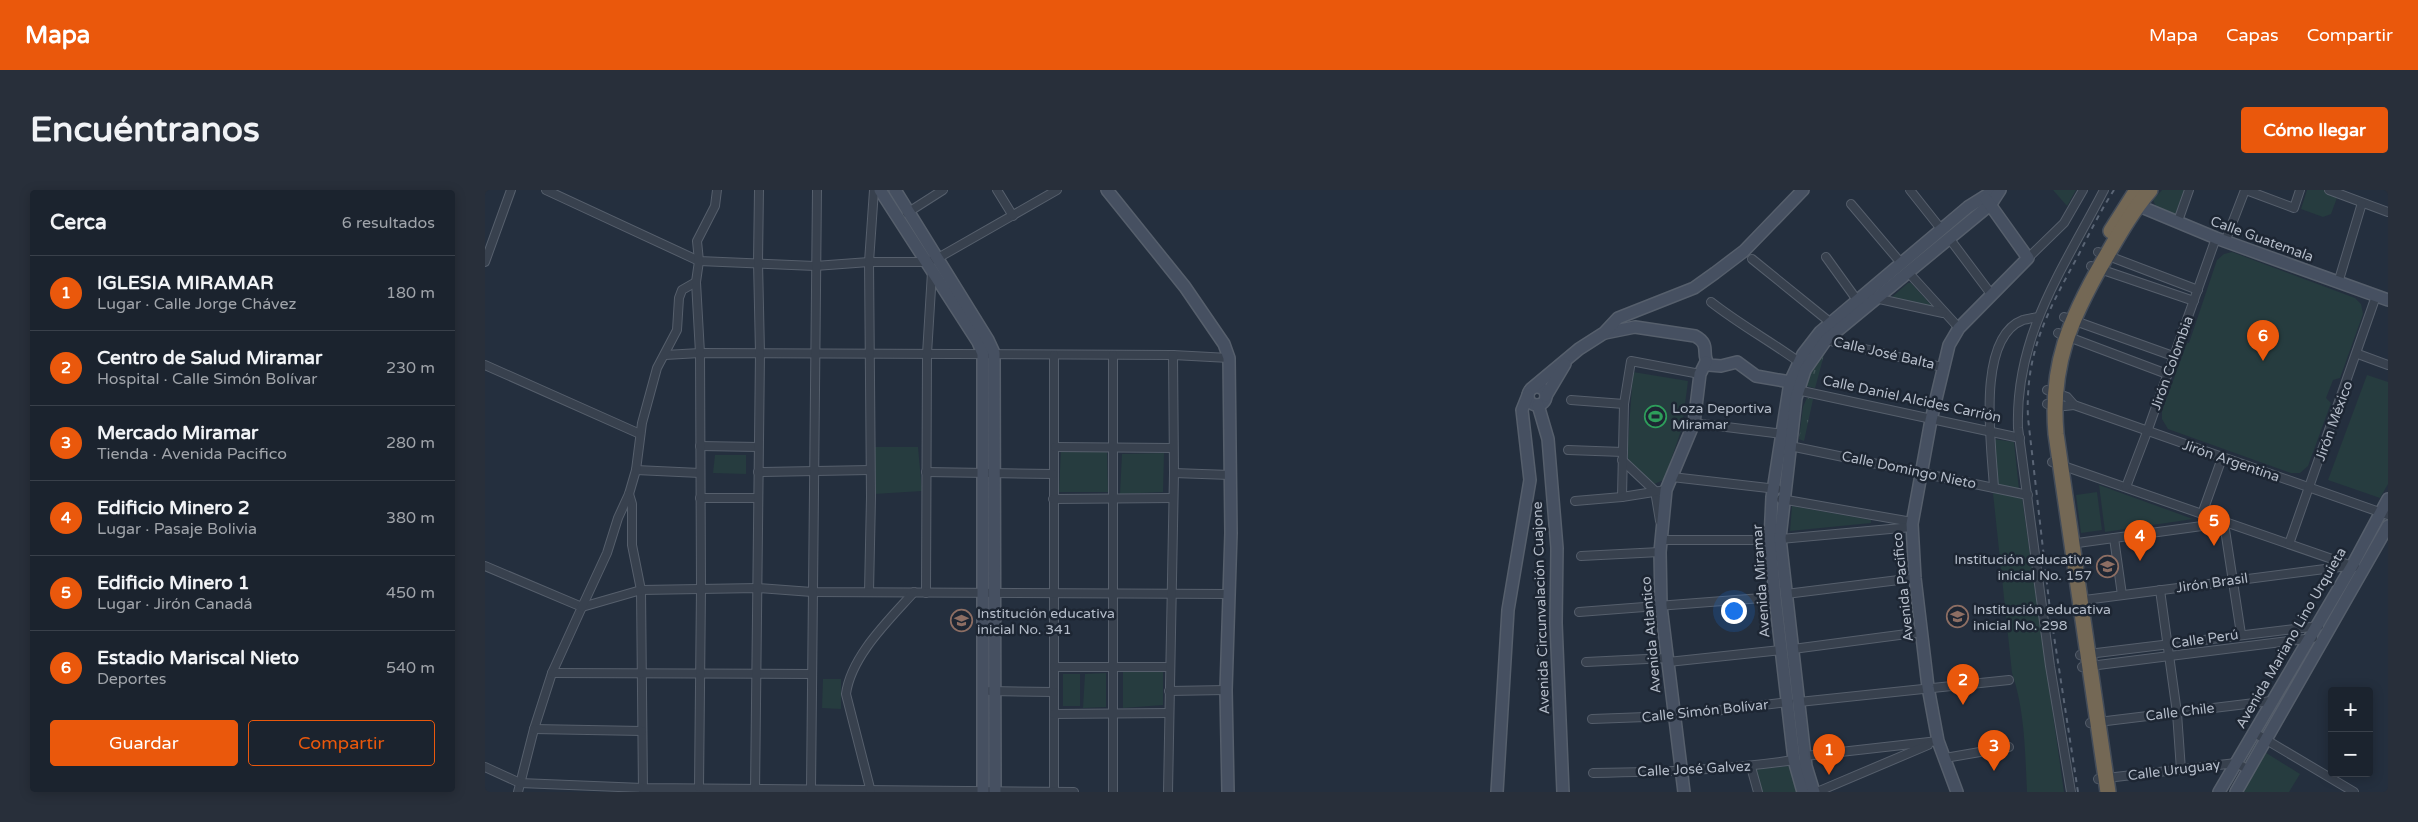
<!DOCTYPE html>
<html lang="es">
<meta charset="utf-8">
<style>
:root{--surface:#1b232e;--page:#282f3a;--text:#f1f3f6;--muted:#a0a4aa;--line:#39404a;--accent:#ea580c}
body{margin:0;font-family:"Varela Round",sans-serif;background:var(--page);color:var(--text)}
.controls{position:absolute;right:15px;bottom:15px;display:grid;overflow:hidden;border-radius:5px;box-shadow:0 2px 12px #0003}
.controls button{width:45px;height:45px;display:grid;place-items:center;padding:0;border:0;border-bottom:1px solid var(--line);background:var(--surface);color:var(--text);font:25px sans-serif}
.you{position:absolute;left:1248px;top:420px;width:18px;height:18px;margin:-12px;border:4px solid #fff;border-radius:50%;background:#1a73e8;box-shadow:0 0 0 8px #1a73e833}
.badge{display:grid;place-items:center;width:32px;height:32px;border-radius:50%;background:var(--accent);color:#fff;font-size:16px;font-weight:700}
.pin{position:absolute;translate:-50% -41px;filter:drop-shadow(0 1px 2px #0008)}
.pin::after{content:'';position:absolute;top:26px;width:18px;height:15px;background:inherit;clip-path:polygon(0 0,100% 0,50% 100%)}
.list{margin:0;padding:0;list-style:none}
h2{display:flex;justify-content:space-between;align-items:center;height:65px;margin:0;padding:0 20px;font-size:21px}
h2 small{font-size:16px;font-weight:400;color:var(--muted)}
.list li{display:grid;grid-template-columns:32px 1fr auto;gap:15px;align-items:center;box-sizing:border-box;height:75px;padding:0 20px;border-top:1px solid var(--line)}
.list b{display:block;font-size:19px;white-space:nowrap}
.list p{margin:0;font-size:16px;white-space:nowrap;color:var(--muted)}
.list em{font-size:16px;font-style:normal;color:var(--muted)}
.actions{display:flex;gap:10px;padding:15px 20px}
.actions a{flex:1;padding:11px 0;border:1px solid var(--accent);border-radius:5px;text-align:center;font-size:18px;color:var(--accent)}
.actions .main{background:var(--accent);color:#fff}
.map{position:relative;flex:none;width:1903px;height:602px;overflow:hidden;border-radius:5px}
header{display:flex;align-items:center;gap:30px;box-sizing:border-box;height:70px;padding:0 25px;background:var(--accent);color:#fff}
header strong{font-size:24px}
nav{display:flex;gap:28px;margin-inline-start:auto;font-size:18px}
.intro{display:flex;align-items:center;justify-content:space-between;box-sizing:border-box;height:120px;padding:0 30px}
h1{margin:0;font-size:35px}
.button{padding:12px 22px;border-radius:5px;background:var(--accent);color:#fff;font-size:18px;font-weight:700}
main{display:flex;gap:30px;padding:0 30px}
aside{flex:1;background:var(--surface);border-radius:5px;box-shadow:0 2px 12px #0003}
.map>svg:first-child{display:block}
</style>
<header>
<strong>Mapa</strong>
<nav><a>Mapa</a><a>Capas</a><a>Compartir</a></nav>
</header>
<div class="intro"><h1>Encuéntranos</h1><a class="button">Cómo llegar</a></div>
<main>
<aside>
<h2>Cerca<small>6 resultados</small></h2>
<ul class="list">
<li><span class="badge">1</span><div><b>IGLESIA MIRAMAR</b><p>Lugar · Calle Jorge Chávez</p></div><em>180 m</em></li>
<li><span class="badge">2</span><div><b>Centro de Salud Miramar</b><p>Hospital · Calle Simón Bolívar</p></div><em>230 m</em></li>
<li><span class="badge">3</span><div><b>Mercado Miramar</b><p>Tienda · Avenida Pacifico</p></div><em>280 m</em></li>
<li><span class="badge">4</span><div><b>Edificio Minero 2</b><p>Lugar · Pasaje Bolivia</p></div><em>380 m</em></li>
<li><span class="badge">5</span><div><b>Edificio Minero 1</b><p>Lugar · Jirón Canadá</p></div><em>450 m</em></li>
<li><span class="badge">6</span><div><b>Estadio Mariscal Nieto</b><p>Deportes</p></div><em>540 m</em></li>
</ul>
<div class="actions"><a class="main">Guardar</a><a>Compartir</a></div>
</aside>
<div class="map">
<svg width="1903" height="602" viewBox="0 0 1903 602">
<defs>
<pattern id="grass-tufts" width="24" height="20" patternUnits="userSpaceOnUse" patternTransform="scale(1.25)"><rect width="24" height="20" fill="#263c3f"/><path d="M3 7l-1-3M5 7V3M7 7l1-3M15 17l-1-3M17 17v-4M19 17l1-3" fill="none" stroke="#435659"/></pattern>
</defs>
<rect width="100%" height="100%" fill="#242f3e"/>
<g fill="url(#grass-tufts)">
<path d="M1340 161 1330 198 1321 196 1332 170Z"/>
<path d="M1322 208 1328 209 1319 251 1314 249 1318 217Z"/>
</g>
<g fill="#263c3f">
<path d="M1568 0H1591L1582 16Z"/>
<path d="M1677 0H1699L1690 26 1672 19 1668 10Z"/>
<path d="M1822 0H1839L1853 5 1846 24 1838 27 1816 19Z"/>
<path d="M1747 62 1870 108 1876 114 1878 124 1855 188 1848 190 1841 208 1846 213 1823 276 1815 283H1806L1683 239 1677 229V221L1702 153H1704L1732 70 1739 64Z"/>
<path d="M1423 93H1426L1446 115 1445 118 1406 110V108Z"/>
<path d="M1148 182 1203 191 1197 238 1179 290 1169 294 1146 274 1142 266Z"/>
<path d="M1882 185 1903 192V294L1895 308 1843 290Z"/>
<path d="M1508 249 1529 252 1534 300 1513 295Z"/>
<path d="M390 257H433L437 301 389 304Z"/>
<path d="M576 259H622L623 302H574Z"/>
<path d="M679 263 678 302 635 304 637 264Z"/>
<path d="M230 265H261V284L228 283Z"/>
<path d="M1614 295 1708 329 1620 342Z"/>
<path d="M1612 302 1617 340 1596 343 1591 305Z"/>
<path d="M1508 303 1537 308 1579 602H1542C1540 562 1540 521 1527 483Z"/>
<path d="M1307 316 1386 330V333L1305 341Z"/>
<path d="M638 482H678V515L638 518Z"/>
<path d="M621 483V517L598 518 600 484Z"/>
<rect x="578" y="484" width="17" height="32"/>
<path d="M338 489H356V519L337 518Z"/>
<path d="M1778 561 1815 584 1804 602H1754Z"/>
<path d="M1316 575 1320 602H1276L1270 579Z"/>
</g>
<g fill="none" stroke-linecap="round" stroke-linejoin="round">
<defs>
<g id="street">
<path d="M61 0 214 71 330 76 384 72H441L453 68 572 0"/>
<path d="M512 0 528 26"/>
<path d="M1425 0 1456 39"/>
<path d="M1761 0 1809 18 1815 0"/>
<path d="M1844 0 1903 22"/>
<path d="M1366 14 1416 73"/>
<path d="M422 23 458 0"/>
<path d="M1693 31 1704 0"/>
<path d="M1464 48 1506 104"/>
<path d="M1740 52 1760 0"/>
<path d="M1613 62 1713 100"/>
<path d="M1341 67 1372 110"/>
<path d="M1543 68 1579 33 1598 0"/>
<path d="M1267 69 1346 133"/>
<path d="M0 72 26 0"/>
<path d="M1606 76 1709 111"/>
<path d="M1423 82 1474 138"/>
<path d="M1853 93 1877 13"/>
<path d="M1390 108 1458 123"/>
<path d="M1226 112C1254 134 1285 151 1314 172"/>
<path d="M1579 127 1688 166"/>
<path d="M1573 143 1682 184"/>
<path d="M1341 150 1457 177"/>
<path d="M1873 164 1903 175"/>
<path d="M180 165 215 163 688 165 744 168"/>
<path d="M569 165V602"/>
<path d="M0 175 155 244"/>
<path d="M1312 200 1535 248"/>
<path d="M1562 200 1582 207 1589 215 1903 325"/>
<path d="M1086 210 1139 214"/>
<path d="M1562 214 1580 216 1589 215"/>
<path d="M1209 233 1298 244"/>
<path d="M215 256 273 257"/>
<path d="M1305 256 1543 305"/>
<path d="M570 257 687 258"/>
<path d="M1083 260 1138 262"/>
<path d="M1137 270 1170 301 1175 331"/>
<path d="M1567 272 1870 377"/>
<path d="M151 280 215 283"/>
<path d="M273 282 385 280"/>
<path d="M441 282 568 284"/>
<path d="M689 283 745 285"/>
<path d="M1187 287 1292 299"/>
<path d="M1641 297 1662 242 1731 48"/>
<path d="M1509 298C1507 259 1490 148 1538 130 1542 129 1548 128 1553 127"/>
<path d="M144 304 147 314V355L156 400 158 602"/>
<path d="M1137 307 1139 214 1146 171 1215 184"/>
<path d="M215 308H272"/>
<path d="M568 309 688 308"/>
<path d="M1296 309 1427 332"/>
<path d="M1090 311 1137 307 1181 300"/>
<path d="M1717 324 1737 268"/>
<path d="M1629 348 1637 405"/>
<path d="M1177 350H1285L1427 337"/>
<path d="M1585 354 1739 333 1756 444"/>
<path d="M1804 354 1891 106"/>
<path d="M1096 366 1175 362"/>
<path d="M0 376 97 417 67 483 49 539 33 602"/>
<path d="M1675 400 1692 523 1696 580"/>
<path d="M384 402 386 307 384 72 389 0"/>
<path d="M441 403 442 164 447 82"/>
<path d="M1301 404 1430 388"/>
<path d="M1592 411 1863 376"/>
<path d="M97 417 156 400 273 398 327 402 744 404"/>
<path d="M97 417 122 363 133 328 144 304 151 280 157 233 172 178 192 140 194 108 197 100 211 92"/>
<path d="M1094 422 1290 407"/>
<path d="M1308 459 1437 442"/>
<path d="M1595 465 1834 436"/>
<path d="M1101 472 1182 468"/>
<path d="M1183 472 1296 460"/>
<path d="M569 477H685"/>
<path d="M1597 477 1828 448"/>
<path d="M67 483 327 484"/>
<path d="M505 501 569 502"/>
<path d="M684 501 741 500"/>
<path d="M1314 512 1524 490"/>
<path d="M569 524 684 523"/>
<path d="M1107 529 1188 526 1304 512"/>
<path d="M1605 533 1786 511"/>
<path d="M49 539 157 541"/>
<path d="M1768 542 1869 602"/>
<path d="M1320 566 1453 551"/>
<path d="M1460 568 1524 557"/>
<path d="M0 577 35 593 158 598 589 602"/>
<path d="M1266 577 1273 602"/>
<path d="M1108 583C1176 582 1242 580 1309 570"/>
<path d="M1613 589 1751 573 1764 580"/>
<path d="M214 597 216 398 215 163 211 92 214 71 212 51 230 16 232 0"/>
<path d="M326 599 332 0"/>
<path d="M270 602 275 163 273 72 274 0"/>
<path d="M386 602 361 504C366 466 404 430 429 402"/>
<path d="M628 602V165"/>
<path d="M683 602 689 283 688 165"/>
<path d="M1332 602 1443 555"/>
<path d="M1586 602 1565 476 1533 238C1530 145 1578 79 1619 0"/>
</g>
<g id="secondary">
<path d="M395 0 493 152 498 164V602"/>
<path d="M410 0 503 150 509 163 510 602"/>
<path d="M622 0 700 97 739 154 744 168 746 343 741 500 743 602"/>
<path d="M1647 13 1731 48 1903 110"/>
<path d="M1120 143 1150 137 1210 146C1227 155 1215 164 1224 175L1236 176 1252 172 1271 186 1305 192"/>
<circle cx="1052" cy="206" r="9"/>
<path d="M1046 199 1094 159 1119 143 1133 128 1209 98 1230 83 1259 61 1318 0"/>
<path d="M1061 206 1080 174"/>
<path d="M1053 215 1063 249 1072 358 1071 433 1078 602"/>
<path d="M1012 602 1023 420 1045 290 1037 220 1043 205"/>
<path d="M1199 602 1176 416 1175 362 1181 300 1209 233 1215 184 1221 172"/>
<path d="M1318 602 1309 570 1290 407 1285 350 1287 307 1305 192 1318 164 1335 142 1483 17 1510 0"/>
<path d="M1329 602 1321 576 1295 348 1311 208 1320 180 1341 150 1506 14 1515 0"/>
<path d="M1472 602 1453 551 1443 497 1430 388 1427 334 1446 230 1464 155 1474 138 1543 68 1501 9"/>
<path d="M1734 602 1867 376 1903 309"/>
<path d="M1751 602 1903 336"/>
</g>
<g id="highway">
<path d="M1626 41 1652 0"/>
<path d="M1623 602 1571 244C1565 175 1585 129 1619 70 1633 46 1647 21 1665 0"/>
</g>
</defs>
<use href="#street" stroke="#565f6c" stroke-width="10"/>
<use href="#secondary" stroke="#565f6c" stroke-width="14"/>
<use href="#highway" stroke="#434c59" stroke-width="18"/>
<use href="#street" stroke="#38414e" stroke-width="8"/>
<use href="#secondary" stroke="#465061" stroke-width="11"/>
<use href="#highway" stroke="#746855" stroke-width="15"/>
<path stroke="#5a6575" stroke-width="2" stroke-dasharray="5 5" stroke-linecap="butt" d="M1593 602 1565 420 1543 228C1540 161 1563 121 1594 64 1605 42 1616 20 1629 0"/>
</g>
<defs>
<symbol id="stadium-ring" viewBox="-11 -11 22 22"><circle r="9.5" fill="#1d2633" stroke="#2e9e5b" stroke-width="1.5"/><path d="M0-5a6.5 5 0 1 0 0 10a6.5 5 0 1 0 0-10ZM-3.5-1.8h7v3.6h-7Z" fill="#2e9e5b"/></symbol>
<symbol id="school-ring" viewBox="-11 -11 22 22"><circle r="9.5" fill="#1d2633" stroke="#8d6e63" stroke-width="1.5"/><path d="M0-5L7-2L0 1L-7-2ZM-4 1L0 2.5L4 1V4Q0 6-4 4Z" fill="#8d6e63"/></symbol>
</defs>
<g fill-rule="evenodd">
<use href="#stadium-ring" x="1158" y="214" width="25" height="25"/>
<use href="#school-ring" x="1610" y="364" width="25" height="25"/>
<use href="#school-ring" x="1460" y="414" width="25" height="25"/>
<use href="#school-ring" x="464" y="418" width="25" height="25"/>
</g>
<g text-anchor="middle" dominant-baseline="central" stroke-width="5" stroke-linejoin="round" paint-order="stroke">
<g font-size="14" fill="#b4bcc9" stroke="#1d2633">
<text transform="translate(1777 49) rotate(20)">Calle Guatemala</text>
<text transform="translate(1399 163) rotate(13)">Calle José Balta</text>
<text transform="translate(1687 173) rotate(-70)">Jirón Colombia</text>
<text transform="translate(1427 209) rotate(12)">Calle Daniel Alcides Carrión</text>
<text transform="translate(1849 231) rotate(-70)">Jirón México</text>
<text transform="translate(1746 271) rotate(19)">Jirón Argentina</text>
<text transform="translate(1424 280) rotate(12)">Calle Domingo Nieto</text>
<text transform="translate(1276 391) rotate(-94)">Avenida Miramar</text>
<text transform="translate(1727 393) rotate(-8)">Jirón Brasil</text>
<text transform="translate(1418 397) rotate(-96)">Avenida Pacifico</text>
<text transform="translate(1056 418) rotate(-92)">Avenida Circunvalación Cuajone</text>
<text transform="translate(1166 445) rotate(-95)">Avenida Atlantico</text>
<text transform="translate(1806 448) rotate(-60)">Avenida Mariano Lino Urquieta</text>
<text transform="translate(1720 449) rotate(-8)">Calle Perú</text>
<text transform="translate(1220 521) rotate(-6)">Calle Simón Bolívar</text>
<text transform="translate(1695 522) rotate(-7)">Calle Chile</text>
<text transform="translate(1209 579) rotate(-3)">Calle José Galvez</text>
<text transform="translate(1689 580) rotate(-7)">Calle Uruguay</text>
</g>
<g font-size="14" fill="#b4bcc9" stroke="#1d2633" text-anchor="start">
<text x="1187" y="218">Loza Deportiva<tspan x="1187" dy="16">Miramar</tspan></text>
<text x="1607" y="369" text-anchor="end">Institución educativa<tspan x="1607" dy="16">inicial No. 157</tspan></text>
<text x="1488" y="419">Institución educativa<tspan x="1488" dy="16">inicial No. 298</tspan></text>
<text x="492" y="423">Institución educativa<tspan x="492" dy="16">inicial No. 341</tspan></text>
</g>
</g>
</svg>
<div class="controls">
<button>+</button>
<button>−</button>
</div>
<div class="you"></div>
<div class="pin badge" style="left:1344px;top:585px">1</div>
<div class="pin badge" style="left:1478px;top:515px">2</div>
<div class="pin badge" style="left:1509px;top:581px">3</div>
<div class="pin badge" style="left:1655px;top:371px">4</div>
<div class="pin badge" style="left:1729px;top:356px">5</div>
<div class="pin badge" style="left:1778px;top:171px">6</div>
</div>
</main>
